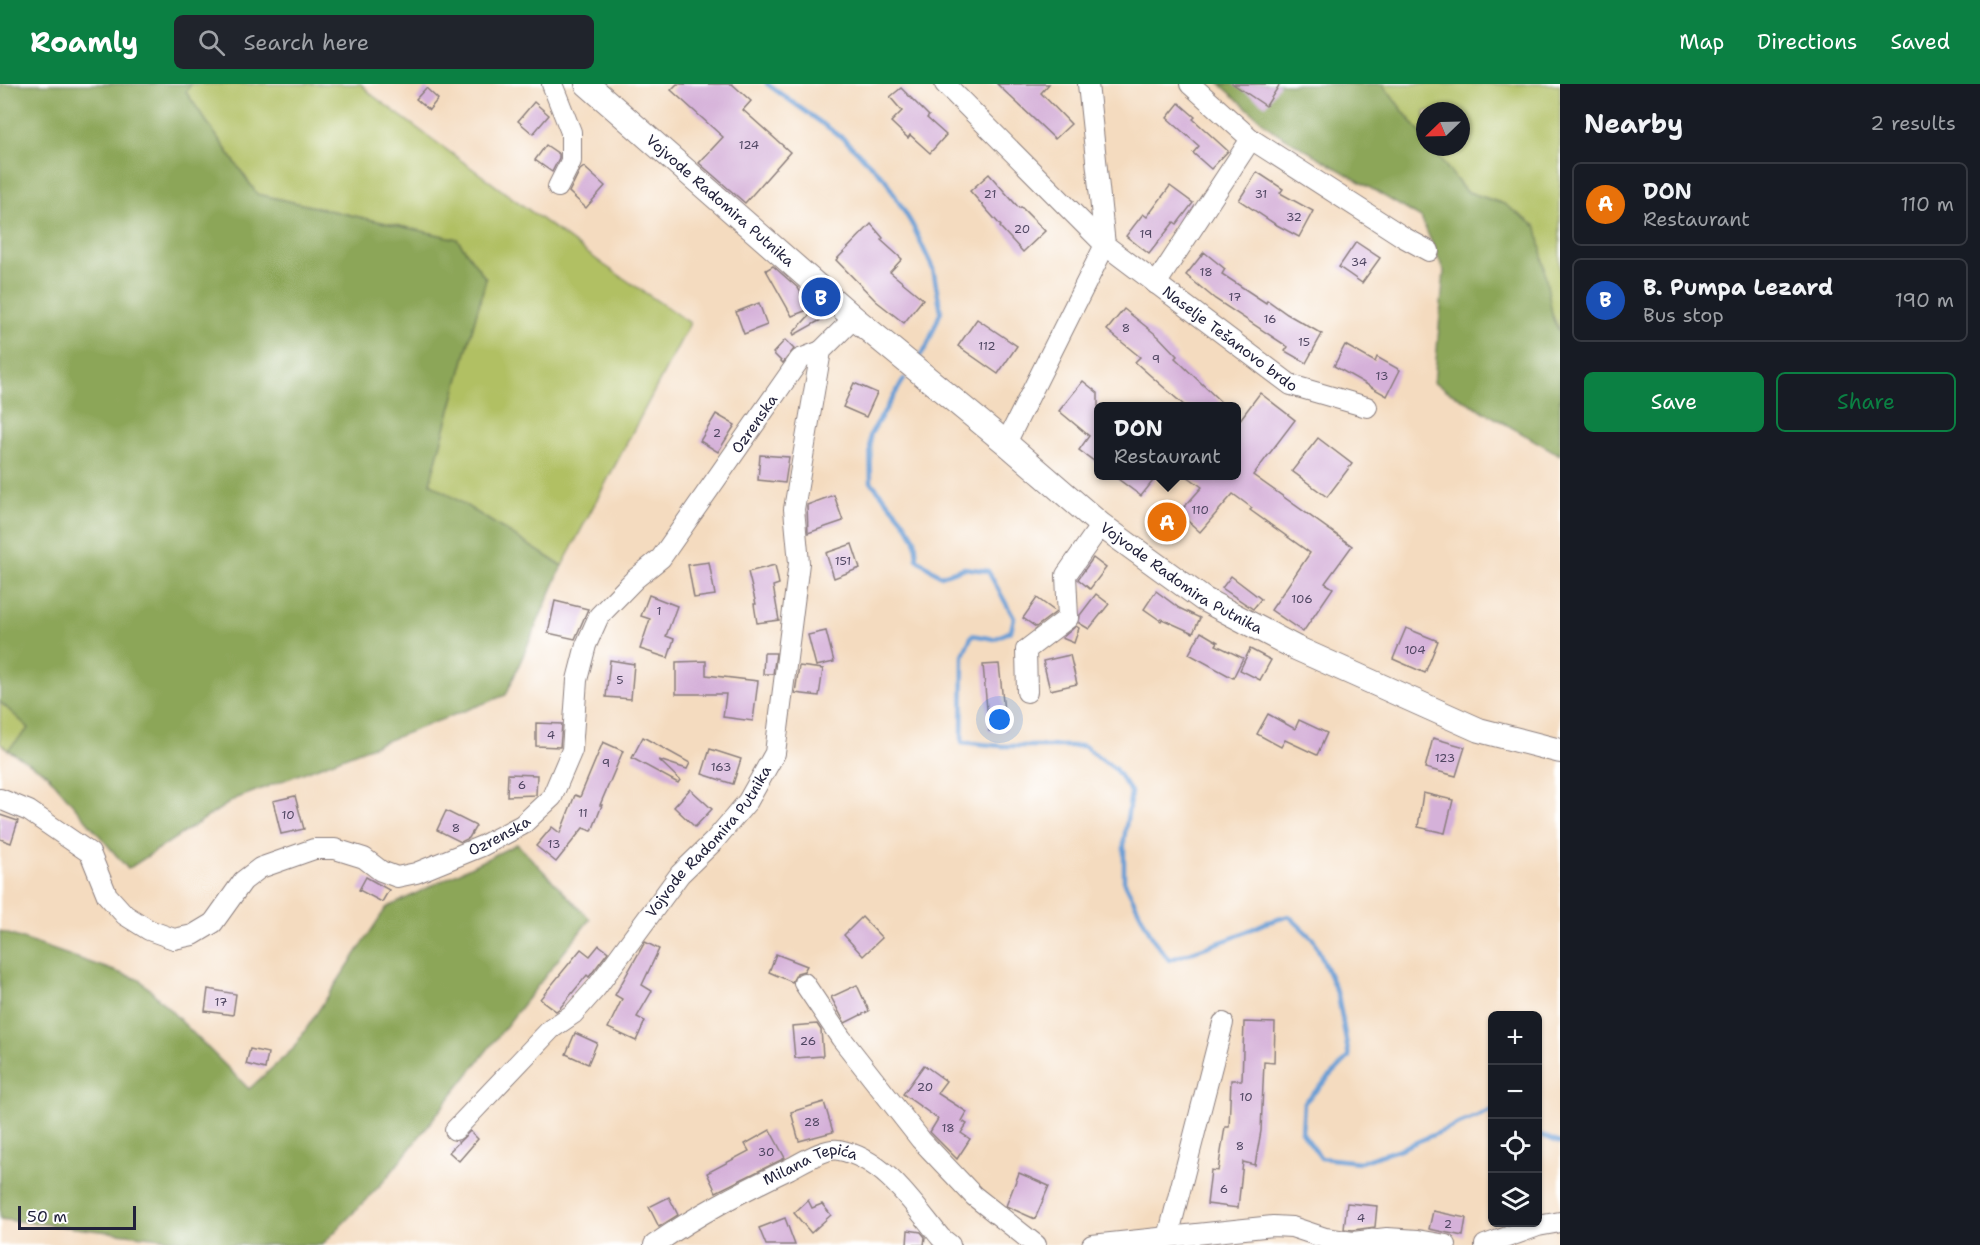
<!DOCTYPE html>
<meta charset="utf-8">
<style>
:root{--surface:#171b24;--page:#20242c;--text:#f1f3f6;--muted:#9ea1a6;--line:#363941;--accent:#0b8043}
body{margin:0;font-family:"Shantell Sans",sans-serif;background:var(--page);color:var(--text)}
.controls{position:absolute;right:18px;bottom:18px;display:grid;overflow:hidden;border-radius:9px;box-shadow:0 2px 4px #0004}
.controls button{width:54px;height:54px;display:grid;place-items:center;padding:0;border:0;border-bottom:2px solid var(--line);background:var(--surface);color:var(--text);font:30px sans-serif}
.compass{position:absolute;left:1416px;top:18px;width:54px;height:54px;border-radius:50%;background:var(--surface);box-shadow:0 2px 4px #0004;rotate:247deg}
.scale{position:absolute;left:18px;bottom:15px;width:118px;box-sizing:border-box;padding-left:6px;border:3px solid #22223b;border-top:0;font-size:16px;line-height:21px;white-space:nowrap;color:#22223b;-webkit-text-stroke:4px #fff;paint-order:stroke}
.you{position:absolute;left:1000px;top:636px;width:21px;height:21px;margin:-15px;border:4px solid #fff;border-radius:50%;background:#1a73e8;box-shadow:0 0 0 9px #1a73e833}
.badge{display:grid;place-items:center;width:39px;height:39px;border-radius:50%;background:var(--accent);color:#fff;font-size:20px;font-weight:700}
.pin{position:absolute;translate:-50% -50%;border:3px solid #fff;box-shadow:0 2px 6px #0006}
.popup{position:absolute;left:1094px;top:318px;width:147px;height:78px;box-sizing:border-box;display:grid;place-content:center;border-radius:9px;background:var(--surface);filter:drop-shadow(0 2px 4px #0005);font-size:20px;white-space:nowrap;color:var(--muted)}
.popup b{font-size:22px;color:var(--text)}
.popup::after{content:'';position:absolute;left:50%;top:100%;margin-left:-12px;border:12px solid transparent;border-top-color:var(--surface)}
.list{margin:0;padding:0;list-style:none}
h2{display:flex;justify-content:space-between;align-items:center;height:78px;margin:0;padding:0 24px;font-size:26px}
h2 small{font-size:20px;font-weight:400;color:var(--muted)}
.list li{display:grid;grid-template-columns:39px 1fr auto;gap:18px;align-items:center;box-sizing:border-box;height:84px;margin:0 12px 12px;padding:0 12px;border:2px solid var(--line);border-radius:9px}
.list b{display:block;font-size:22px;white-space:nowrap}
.list p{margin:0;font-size:20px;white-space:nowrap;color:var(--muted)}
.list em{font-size:20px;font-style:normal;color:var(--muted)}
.actions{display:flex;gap:12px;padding:18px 24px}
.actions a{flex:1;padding:14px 0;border:2px solid var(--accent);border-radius:9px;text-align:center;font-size:21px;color:var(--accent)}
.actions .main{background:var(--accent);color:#fff}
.icon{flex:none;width:33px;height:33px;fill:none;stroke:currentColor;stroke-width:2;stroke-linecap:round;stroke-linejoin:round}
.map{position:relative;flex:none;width:1560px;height:1161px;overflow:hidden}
header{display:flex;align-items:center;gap:36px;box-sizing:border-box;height:84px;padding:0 30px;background:var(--accent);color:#fff}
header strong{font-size:28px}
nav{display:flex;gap:33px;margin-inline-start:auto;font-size:21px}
.search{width:420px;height:54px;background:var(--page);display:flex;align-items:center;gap:15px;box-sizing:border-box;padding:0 21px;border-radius:9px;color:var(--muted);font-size:22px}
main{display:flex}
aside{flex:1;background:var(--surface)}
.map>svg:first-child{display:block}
</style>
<header>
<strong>Roamly</strong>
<div class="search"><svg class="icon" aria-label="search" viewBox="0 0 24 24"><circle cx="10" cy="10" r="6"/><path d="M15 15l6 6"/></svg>Search here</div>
<nav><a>Map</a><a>Directions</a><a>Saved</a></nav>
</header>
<main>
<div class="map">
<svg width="1560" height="1161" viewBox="0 0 1560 1161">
<rect width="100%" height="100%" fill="#fff"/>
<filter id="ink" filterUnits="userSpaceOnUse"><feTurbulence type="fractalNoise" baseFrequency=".0167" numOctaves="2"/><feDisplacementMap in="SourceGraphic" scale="12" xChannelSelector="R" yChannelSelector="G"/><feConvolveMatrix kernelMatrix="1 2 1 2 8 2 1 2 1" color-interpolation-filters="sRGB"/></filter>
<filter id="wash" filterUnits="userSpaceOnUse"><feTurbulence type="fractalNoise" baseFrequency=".008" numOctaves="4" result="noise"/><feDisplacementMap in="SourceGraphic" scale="24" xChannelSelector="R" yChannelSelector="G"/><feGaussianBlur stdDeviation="1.35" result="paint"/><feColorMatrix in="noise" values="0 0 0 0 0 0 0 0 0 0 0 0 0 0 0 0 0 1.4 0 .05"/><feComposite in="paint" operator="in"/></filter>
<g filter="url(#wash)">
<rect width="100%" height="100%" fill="#f4dbbf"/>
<g fill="#b1c063" stroke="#6a714f" stroke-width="1.5">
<path d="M191 0H361L372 11 604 181 690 239 562 482 430 399 486 195 457 155 257 110 185 7Z"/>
<path d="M1382 0H1560V248L1504 120 1465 107 1431 63H1461V27H1425V55Z"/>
<path d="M0 618 29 644 8 666 0 659Z"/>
</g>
<g fill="#8ca659" stroke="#57644a" stroke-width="1.5">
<path d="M0 0H191L186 8 257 110 457 155 486 195 430 399 562 482 506 611 235 715 128 785 47 690 8 666 29 644 0 618Z"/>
<path d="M1220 0H1382L1425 55V63H1431L1465 107 1504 120 1537 143 1553 235 1560 249V371L1434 299 1444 187 1421 134 1272 46Z"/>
<path d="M517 760 590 835 386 1095 322 1161H219L0 1135V847L140 896 249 1005 293 965 386 824Z"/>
</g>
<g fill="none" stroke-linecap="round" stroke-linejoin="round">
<g stroke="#689dd4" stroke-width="4.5">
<path d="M767 0 844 55 885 95 913 142 933 185 941 227 927 262 919 273"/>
<path d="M904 295 870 351 871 398 903 436 915 455 917 475 941 492 964 484 988 487 1014 534 1011 547 994 555 972 551 963 571 962 658 1001 662H1084L1115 685 1131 708 1124 756V797L1153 855 1169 876 1232 854 1265 839 1289 832 1314 856 1338 911 1349 973 1304 1019 1302 1048 1321 1074 1360 1078 1400 1065 1492 1026"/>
<path d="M1538 1050 1560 1059"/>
</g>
</g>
<g id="blocks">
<g fill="#d5b1d9">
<path d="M677 0H732L751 17 743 26 790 68 745 119 699 79 723 53 671 6Z"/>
<path d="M997 0H1049L1041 9 1071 40 1055 55Z"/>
<path d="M1233 0H1280L1266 22Z"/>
<path d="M426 4 438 15 429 26 416 15Z"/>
<path d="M901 4 929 32 927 34 946 51 930 69 910 51 908 54 891 38 902 27 890 13Z"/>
<path d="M534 18 549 31 533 50 518 37Z"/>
<path d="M1179 19 1195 33 1193 35 1228 67 1211 85 1193 69 1199 62 1167 34Z"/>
<path d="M546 61 559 70V74L552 88 535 76Z"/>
<path d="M584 83 605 102 586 124 569 108 580 86Z"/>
<path d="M1257 88 1283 105 1280 109 1313 127 1299 153 1275 140 1239 116Z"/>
<path d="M989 90 1019 124 1021 123 1045 147 1023 168 1000 143 1001 142 970 107Z"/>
<path d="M1170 102 1193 119 1177 140 1174 138 1149 170 1126 152 1143 130 1147 133Z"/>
<path d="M871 140 883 154 881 156 902 175 890 188 923 215 904 239 876 217 836 176Z"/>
<path d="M1356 158 1380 174 1362 199 1339 183Z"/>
<path d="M1204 168 1225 185 1222 190 1266 219 1267 216 1287 230 1322 250 1306 279 1285 267 1288 263 1215 215 1186 191Z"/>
<path d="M773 182 798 204 810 225 792 232 766 186Z"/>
<path d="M759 219 767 241 744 250 736 228Z"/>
<path d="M818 222 826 233 794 251 793 249Z"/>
<path d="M1124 225 1159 253 1177 272 1175 274 1225 322H1185L1135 278 1140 273 1107 246Z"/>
<path d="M977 235 1017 262 998 290 958 262Z"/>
<path d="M785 256 794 265 783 279 773 269Z"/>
<path d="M1345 261 1375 278 1377 273 1400 286 1387 312 1334 282Z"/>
<path d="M1083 297 1098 309V380L1079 366 1089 352 1059 327Z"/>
<path d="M854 299 877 309 866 333 843 323Z"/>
<path d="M1260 309 1295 336 1253 391 1352 462 1325 499 1333 504 1303 548 1271 526 1310 469 1250 426 1252 424 1233 410 1200 448 1179 429 1202 403 1187 392H1236V341Z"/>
<path d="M716 330 735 341 718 368 700 357Z"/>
<path d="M1318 354 1352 380 1327 413 1292 387Z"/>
<path d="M760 371 789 373 785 399 758 396Z"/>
<path d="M1114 392H1157L1141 412Z"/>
<path d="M834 411 843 437 808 449 807 421Z"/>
<path d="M1166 429 1176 436 1166 450 1156 443Z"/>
<path d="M852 460 860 484 834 494 826 469Z"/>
<path d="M1093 474 1106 484 1090 505 1078 495Z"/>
<path d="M709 478 715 511 694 514 688 481Z"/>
<path d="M775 481 779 500 773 502 779 536 757 539 754 520H756L748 488Z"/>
<path d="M1231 492 1261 515 1253 525 1222 504Z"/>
<path d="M1156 507 1179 524 1200 534 1193 549 1162 535 1161 537 1144 525Z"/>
<path d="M1096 510 1109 520 1089 545 1079 539 1080 531Z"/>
<path d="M649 511 677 522 666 552 674 555 668 574 640 565 650 535 641 532Z"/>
<path d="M1037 514 1056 528 1036 543 1023 534Z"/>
<path d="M555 517 588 525 575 555 548 549Z"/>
<path d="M1076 542 1079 544 1074 559 1062 554Z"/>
<path d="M1406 544 1438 557 1425 589 1393 575Z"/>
<path d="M826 547 834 578 816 582 808 551Z"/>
<path d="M1201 548 1218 558 1216 561 1243 574 1233 594 1189 570Z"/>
<path d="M1250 565 1271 576 1260 596 1240 586Z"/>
<path d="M764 569H776L773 590H763Z"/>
<path d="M1070 571 1077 600 1050 606 1043 577Z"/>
<path d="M610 576 634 580 631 615 606 613Z"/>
<path d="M706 577V591L758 597 753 637 723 633 726 610H676V578Z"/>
<path d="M999 580 1006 646 989 647 983 581Z"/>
<path d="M799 582 823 585 819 612 795 609Z"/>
<path d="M1268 630 1295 645 1299 636 1327 649 1317 671 1285 656 1281 663 1257 650Z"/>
<path d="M536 639 562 640 560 663 536 662Z"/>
<path d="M643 653 690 679 687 685 659 676 680 696 678 699 632 674Z"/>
<path d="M1433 654 1465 663 1456 692 1425 684Z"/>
<path d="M603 658 623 667 600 721H602L592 747 583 744 556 778 536 762 552 743 560 749 575 711 580 713Z"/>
<path d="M710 665 741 675 733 700 702 690Z"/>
<path d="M508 690 537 691 536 711 507 712Z"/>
<path d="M690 705 712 725 695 743 674 723Z"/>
<path d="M1423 709 1453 716 1445 749 1418 743Z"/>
<path d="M295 712 304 745 281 750 273 717Z"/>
<path d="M446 727 476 742 469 754 461 758 437 746Z"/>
<path d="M0 731 18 737 11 759 0 755Z"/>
<path d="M366 793 389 806 382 818 359 806Z"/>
<path d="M862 833 882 854 863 872 844 851Z"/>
<path d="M645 858 659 865 642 901 652 907 637 933 645 937 636 957 608 944 622 915 615 911Z"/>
<path d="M599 861 608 868 589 893 587 891 560 924 556 927 540 915 581 865 590 872Z"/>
<path d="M776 870 807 882 804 887 797 889 792 898 769 888Z"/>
<path d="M857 901 869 927 845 939 831 913Z"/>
<path d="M208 905 236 910 233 931 205 927Z"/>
<path d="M1244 938 1275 939 1274 979 1264 978 1261 1047 1255 1081 1243 1078 1238 1124 1207 1120 1211 1086 1218 1087 1225 1043H1229L1231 996H1242Z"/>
<path d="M817 940 821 946 823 972 795 974 792 942Z"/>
<path d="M575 949 597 959 588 980 566 970Z"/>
<path d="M250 965 268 969 265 985 246 980Z"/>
<path d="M924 981 946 997 937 1009 967 1028 962 1037 967 1040 961 1049 970 1055 957 1075 930 1048 938 1035 903 1010Z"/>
<path d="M824 1018 833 1048 799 1057 791 1028Z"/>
<path d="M770 1046 785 1074 716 1108 707 1089 749 1067 745 1060Z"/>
<path d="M470 1047 478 1055 459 1077 449 1068Z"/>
<path d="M1019 1089 1049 1102 1035 1135 1006 1122Z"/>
<path d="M669 1113 678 1131 659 1143 649 1123Z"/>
<path d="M808 1116 812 1124 822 1120 831 1131 811 1149 794 1129Z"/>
<path d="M1347 1119 1377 1122 1375 1143 1353 1146 1344 1145Z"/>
<path d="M1433 1127 1466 1134 1463 1152 1429 1145Z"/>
<path d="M785 1134 795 1161H766L759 1144Z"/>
<path d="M908 1146 921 1148 925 1153 924 1161H907Z"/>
</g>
</g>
</g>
<g filter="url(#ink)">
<use href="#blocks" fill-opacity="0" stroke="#8b7e7d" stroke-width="1.5"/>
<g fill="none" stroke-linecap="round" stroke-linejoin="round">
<defs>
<g id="minor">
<path d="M552 0 571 48V77L558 103"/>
<path d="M945 0 1105 161 1006 359"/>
<path id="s1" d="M1088 0 1105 161 1291 301 1367 323"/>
<path d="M1190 0 1251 55 1405 154 1429 167"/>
<path d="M1156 200 1251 55"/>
<path d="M1027 608 1026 566 1068 534 1066 491 1101 441"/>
<path id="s2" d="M0 715 29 727 90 769 107 811 125 831 149 846 174 855 193 851 213 839 243 797 260 784 314 765H335L364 774 381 787 397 793 416 789 482 762 522 741 552 713 572 666 577 596 586 561 599 532 635 495 661 474 800 275 821 267"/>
<path d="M804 899 841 954 921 1056 974 1112 1036 1161"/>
<path id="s3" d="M455 1046 551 945 573 930 596 904 680 790 714 757 748 717 775 669 799 479 794 425 821 267 854 234"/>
<path d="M1168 1153 1223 939"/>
<path id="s4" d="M654 1161C698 1130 741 1108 789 1085 801 1079 826 1063 839 1066 885 1075 913 1120 941 1154L950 1161"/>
<path d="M1092 1161 1273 1142 1292 1143 1325 1154 1353 1158 1387 1154 1418 1156 1446 1161"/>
<path d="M1485 1161 1538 1142 1560 1138"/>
</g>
<g id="major">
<path id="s5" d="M587 0 854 234 1006 359 1101 441 1203 515 1296 564 1479 646 1560 667"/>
</g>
</defs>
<use href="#minor" stroke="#8b7e7d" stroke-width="22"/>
<use href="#major" stroke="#8b7e7d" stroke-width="26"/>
<use href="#minor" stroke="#fff" stroke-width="20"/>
<use href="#major" stroke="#fff" stroke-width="24"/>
</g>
</g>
<g text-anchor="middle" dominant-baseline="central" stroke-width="6" stroke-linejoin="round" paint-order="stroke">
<g font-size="12" fill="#4f4662">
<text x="749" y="61">124</text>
<text x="990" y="110">21</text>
<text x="1261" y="110">31</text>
<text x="1294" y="133">32</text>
<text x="1022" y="145">20</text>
<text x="1146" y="150">19</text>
<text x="1359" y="178">34</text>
<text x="1206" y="188">18</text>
<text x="1235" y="213">17</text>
<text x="1270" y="235">16</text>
<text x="1126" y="244">8</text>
<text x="1304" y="258">15</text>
<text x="987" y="262">112</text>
<text x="1156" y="275">9</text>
<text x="1382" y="292">13</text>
<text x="717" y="349">2</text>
<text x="1200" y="426">110</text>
<text x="843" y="477">151</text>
<text x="1302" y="515">106</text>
<text x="659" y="527">1</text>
<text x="1415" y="566">104</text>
<text x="620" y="596">5</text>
<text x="551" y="651">4</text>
<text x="1445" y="674">123</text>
<text x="606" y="679">9</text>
<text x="721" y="683">163</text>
<text x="522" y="701">6</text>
<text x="583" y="729">11</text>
<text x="288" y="731">10</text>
<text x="456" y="744">8</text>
<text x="554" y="760">13</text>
<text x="221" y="918">17</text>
<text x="808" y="957">26</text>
<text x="925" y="1003">20</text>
<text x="1246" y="1013">10</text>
<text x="812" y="1038">28</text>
<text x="948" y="1044">18</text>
<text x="1240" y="1062">8</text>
<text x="766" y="1068">30</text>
<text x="1224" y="1105">6</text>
<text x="1361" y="1134">4</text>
<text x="1448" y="1140">2</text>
</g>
<g font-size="15" fill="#22223b" stroke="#fff">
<text stroke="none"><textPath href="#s5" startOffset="177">Vojvode Radomira Putnika</textPath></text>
<text stroke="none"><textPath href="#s1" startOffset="318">Naselje Tešanovo brdo</textPath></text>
<text stroke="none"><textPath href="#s2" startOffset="1110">Ozrenska</textPath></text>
<text stroke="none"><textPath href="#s5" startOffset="774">Vojvode Radomira Putnika</textPath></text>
<text stroke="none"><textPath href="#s2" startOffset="606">Ozrenska</textPath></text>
<text stroke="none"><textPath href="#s3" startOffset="386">Vojvode Radomira Putnika</textPath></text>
<text stroke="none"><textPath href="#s4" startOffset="178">Milana Tepića</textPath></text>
</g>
</g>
</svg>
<div class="controls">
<button>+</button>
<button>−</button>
<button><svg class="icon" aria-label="locate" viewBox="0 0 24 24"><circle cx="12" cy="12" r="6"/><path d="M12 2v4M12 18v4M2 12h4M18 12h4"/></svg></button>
<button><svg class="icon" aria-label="layers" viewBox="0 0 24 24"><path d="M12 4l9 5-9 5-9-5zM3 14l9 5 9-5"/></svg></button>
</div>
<svg class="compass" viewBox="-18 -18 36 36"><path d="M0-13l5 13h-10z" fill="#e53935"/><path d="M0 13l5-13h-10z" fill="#9ea1a6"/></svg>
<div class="scale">50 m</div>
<div class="you"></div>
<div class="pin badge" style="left:1167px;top:438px;background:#e8710a">A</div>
<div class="popup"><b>DON</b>Restaurant</div>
<div class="pin badge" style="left:821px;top:213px;background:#1a4fb4">B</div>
</div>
<aside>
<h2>Nearby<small>2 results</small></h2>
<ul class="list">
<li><span class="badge" style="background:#e8710a">A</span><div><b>DON</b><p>Restaurant</p></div><em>110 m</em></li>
<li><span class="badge" style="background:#1a4fb4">B</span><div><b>B. Pumpa Lezard</b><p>Bus stop</p></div><em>190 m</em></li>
</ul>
<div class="actions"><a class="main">Save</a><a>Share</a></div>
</aside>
</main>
